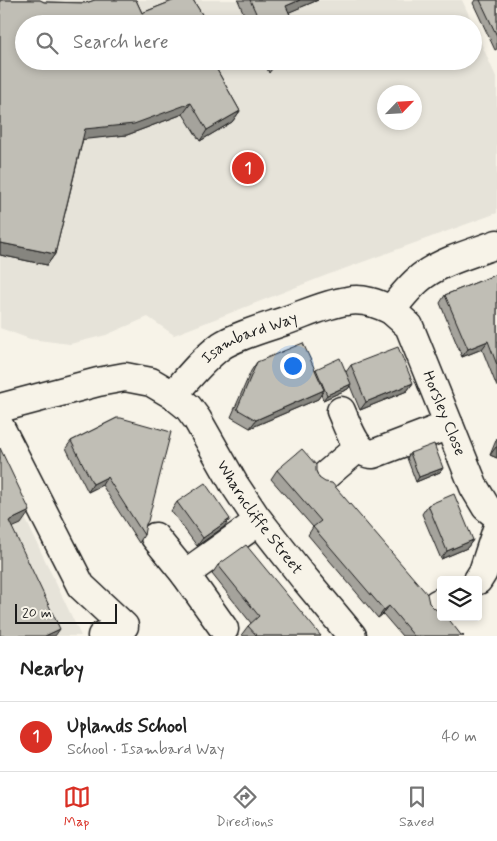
<!DOCTYPE html>
<meta charset="utf-8">
<style>
:root{--surface:#fff;--page:#f2f2f2;--text:#222;--muted:#767676;--line:#e0e0e0;--accent:#d93025}
body{margin:0;font-family:Mynerve,sans-serif;background:var(--page);color:var(--text)}
.controls{position:absolute;right:15px;bottom:15px;display:grid;overflow:hidden;border-radius:5px;box-shadow:0 2px 8px #0003}
.controls button{width:45px;height:45px;display:grid;place-items:center;padding:0;border:0;border-bottom:1px solid var(--line);background:var(--surface);color:var(--text);font:25px sans-serif}
.compass{position:absolute;left:377px;top:85px;width:45px;height:45px;border-radius:50%;background:var(--surface);box-shadow:0 2px 8px #0003;rotate:65deg}
.scale{position:absolute;left:15px;bottom:12px;width:102px;box-sizing:border-box;padding-left:5px;border:2px solid #1c1c1c;border-top:0;font-size:14px;line-height:18px;white-space:nowrap;color:#1c1c1c;-webkit-text-stroke:4px #f7f3e8;paint-order:stroke}
.you{position:absolute;left:292px;top:365px;width:18px;height:18px;margin:-12px;border:4px solid #fff;border-radius:50%;background:#1a73e8;box-shadow:0 0 0 8px #1a73e833}
.badge{display:grid;place-items:center;width:32px;height:32px;border-radius:50%;background:var(--accent);color:#fff;font-size:16px;font-weight:700}
.pin{position:absolute;translate:-50% -50%;border:2px solid #fff;box-shadow:0 1px 5px #0006}
.list{margin:0;padding:0;list-style:none}
h2{display:flex;justify-content:space-between;align-items:center;height:65px;margin:0;padding:0 20px;font-size:21px}
h2 small{font-size:16px;font-weight:400;color:var(--muted)}
.list li{display:grid;grid-template-columns:32px 1fr auto;gap:15px;align-items:center;box-sizing:border-box;height:70px;padding:0 20px;border-top:1px solid var(--line)}
.list b{display:block;font-size:19px;white-space:nowrap}
.list p{margin:0;font-size:16px;white-space:nowrap;color:var(--muted)}
.list em{font-size:16px;font-style:normal;color:var(--muted)}
.icon{flex:none;width:28px;height:28px;fill:none;stroke:currentColor;stroke-width:2;stroke-linecap:round;stroke-linejoin:round}
.map{position:relative;flex:none;width:497px;height:636px;overflow:hidden}
.search{position:absolute;background:var(--surface);box-shadow:0 2px 8px #0003;left:15px;right:15px;top:15px;height:55px;display:flex;align-items:center;gap:12px;box-sizing:border-box;padding:0 18px;border-radius:28px;color:var(--muted);font-size:19px}
.sheet{height:135px;background:var(--surface)}
nav{display:flex;justify-content:space-around;align-items:center;box-sizing:border-box;height:70px;border-top:1px solid var(--line);background:var(--surface);font-size:14px;color:var(--muted)}
nav a{display:grid;justify-items:center;gap:2px}
nav .on{color:var(--accent)}
.map>svg:first-child{display:block}
</style>
<div class="map">
<svg width="497" height="636" viewBox="0 0 497 636">
<rect width="100%" height="100%" fill="#f7f3e8"/>
<filter id="ink" filterUnits="userSpaceOnUse"><feTurbulence type="fractalNoise" baseFrequency=".02" numOctaves="2"/><feDisplacementMap in="SourceGraphic" scale="10" xChannelSelector="R" yChannelSelector="G"/><feConvolveMatrix kernelMatrix="1 2 1 2 8 2 1 2 1" color-interpolation-filters="sRGB"/></filter>
<g filter="url(#ink)">
<g fill="#e6e3d9" fill-rule="evenodd">
<path d="M0 0H462L473 24H24V61H473V25L497 79V213L327 275 174 335 148 317 106 335 70 344 30 339 0 328ZM384 92H414V122H384Z"/>
<path d="M0 465 81 636H0Z"/>
</g>
<g fill="none" stroke-linecap="round" stroke-linejoin="round">
<defs>
<g id="minor">
<path id="s1" d="M391 310 409 326 474 487 486 507 497 516"/>
<path id="s2" d="M173 395 188 407 197 419 234 484 256 517 304 578 352 636"/>
<path id="s3" d="M0 408 98 382 125 377 151 382 173 395C188 378 202 360 221 346 236 336 264 328 282 322 303 315 325 304 347 301 363 298 377 303 391 310 401 298 411 284 424 275 443 261 475 252 497 244"/>
<path d="M341 411C347 424 356 455 373 454L449 425"/>
<path d="M0 427 81 586 124 626 102 636"/>
<path d="M325 476 359 447"/>
<path d="M155 537 185 574 224 629"/>
<path d="M185 574 259 521"/>
<path d="M478 580 483 572 497 529"/>
<path d="M437 604 441 602"/>
</g>
</defs>
<use href="#minor" stroke="#1c1c1c" stroke-width="31"/>
<use href="#minor" stroke="#f7f3e8" stroke-width="28"/>
</g>
<g fill="#a5a39c" stroke="#1c1c1c">
<path d="M0 0H40L44 2 86 3 95 0H136L142 13 175 0H193L208 24H24V61H212L240 111 232 122 200 141 183 114 127 135 83 139 55 254 47 265 0 255Z"/>
<path d="M238 0H318L289 12 291 17 287 24H248Z"/>
<path d="M475 0H497V49L495 50 473 3Z"/>
<path d="M264 61H277V62L269 73Z"/>
<path d="M497 274V387L482 349 462 357 440 303 445 295Z"/>
<path d="M257 362 315 370 316 369 346 372 351 365 413 383 407 391 360 410 350 386 348 389 323 400 321 394 318 399 250 428 231 417 251 371Z"/>
<path d="M117 418 144 535 139 543 102 485 88 492 66 448 71 441Z"/>
<path d="M497 438V458L490 455Z"/>
<path d="M410 453 443 468 440 472 416 482 407 458Z"/>
<path d="M277 470 316 471 319 478 429 603 461 635 464 636H402L383 614 378 618 308 535 313 527 271 479Z"/>
<path d="M177 502 230 519 224 527 197 546 171 511Z"/>
<path d="M428 505 473 540 467 548 441 559 422 514Z"/>
<path d="M218 565 321 636H243L242 634 248 626 251 623 212 574Z"/>
</g>
<g fill="#86857f" stroke="#1c1c1c">
<path d="M300 0H318L278 17 286 6Z"/>
<path d="M291 17 287 24H277Z"/>
<path d="M191 103 183 114 127 135 78 140 85 129Z"/>
<path d="M240 111 232 122 200 141 207 130Z"/>
<path d="M0 243 6 244 55 254 47 265 0 255Z"/>
<path d="M488 341 482 349 462 357 468 349Z"/>
<path d="M413 383 407 391 360 410 366 402Z"/>
<path d="M351 384 348 389 323 400 327 395Z"/>
<path d="M324 390 318 399 250 428 256 420Z"/>
<path d="M496 447H497V458L490 455Z"/>
<path d="M443 468 440 472 416 482 419 477Z"/>
<path d="M107 477 102 485 88 492 93 484Z"/>
<path d="M30 511 21 524 0 533 9 521Z"/>
<path d="M230 519 224 527 197 546 203 538Z"/>
<path d="M473 540 467 548 441 559 447 551Z"/>
<path d="M389 606 383 614 378 618 384 610Z"/>
<path d="M60 629 55 636H45Z"/>
</g>
<g fill="#c0beb5" stroke="#1c1c1c">
<path d="M0 0H40L44 2 86 3 95 0H136L142 13 175 0H193L208 24H24V61H212L240 111 207 130 191 103 134 124 85 129 55 254 6 244 0 243Z"/>
<path d="M250 0H300L286 6 291 17 277 24H261Z"/>
<path d="M480 0H497V36Z"/>
<path d="M497 274V365L488 341 468 349 445 295Z"/>
<path d="M303 343 324 390 256 420 237 409 257 362Z"/>
<path d="M398 347 413 383 366 402 351 365Z"/>
<path d="M340 358 351 384 327 395 316 369Z"/>
<path d="M117 418H121L171 432 148 521 146 524 144 535 107 477 93 484 71 441Z"/>
<path d="M434 444 443 468 419 477 410 453Z"/>
<path d="M0 448 30 511 9 521 60 629 45 636H0Z"/>
<path d="M302 449 316 465V471L319 478 325 482 332 483 427 594 429 603 435 609 441 611V617H447L461 635 464 636H414L389 606 384 610 313 527 321 521 277 470Z"/>
<path d="M205 483 230 519 203 538 177 502Z"/>
<path d="M454 494 473 540 447 551 428 505Z"/>
<path d="M246 545 321 636H257L248 626 259 616 218 565Z"/>
</g>
</g>
<g text-anchor="middle" dominant-baseline="central" stroke-width="5" stroke-linejoin="round" paint-order="stroke">
<g font-size="16" fill="#1c1c1c" stroke="#f7f3e8">
<text stroke="none"><textPath href="#s3" startOffset="279">Isambard Way</textPath></text>
<text stroke="none"><textPath href="#s1" startOffset="118">Horsley Close</textPath></text>
<text stroke="none"><textPath href="#s2" startOffset="151">Wharncliffe Street</textPath></text>
</g>
</g>
</svg>
<div class="controls">
<button><svg class="icon" aria-label="layers" viewBox="0 0 24 24"><path d="M12 4l9 5-9 5-9-5zM3 14l9 5 9-5"/></svg></button>
</div>
<svg class="compass" viewBox="-18 -18 36 36"><path d="M0-13l5 13h-10z" fill="#e53935"/><path d="M0 13l5-13h-10z" fill="#767676"/></svg>
<div class="scale">20 m</div>
<div class="you"></div>
<div class="pin badge" style="left:248px;top:168px">1</div>
<div class="search"><svg class="icon" aria-label="search" viewBox="0 0 24 24"><circle cx="10" cy="10" r="6"/><path d="M15 15l6 6"/></svg>Search here</div>
</div>
<section class="sheet">
<h2>Nearby<small></small></h2>
<ul class="list">
<li><span class="badge">1</span><div><b>Uplands School</b><p>School · Isambard Way</p></div><em>40 m</em></li>
</ul>
</section>
<nav>
<a class="on"><svg class="icon" aria-label="map" viewBox="0 0 24 24"><path d="M3 6l6-2 6 2 6-2v14l-6 2-6-2-6 2zM9 4v14M15 6v14"/></svg>Map</a>
<a><svg class="icon" aria-label="directions" viewBox="0 0 24 24"><path d="M12 3l9 9-9 9-9-9zM9 14v-3h6M13 9l2 2-2 2"/></svg>Directions</a>
<a><svg class="icon" aria-label="saved" viewBox="0 0 24 24"><path d="M7 4h10v16l-5-4-5 4z"/></svg>Saved</a>
</nav>
